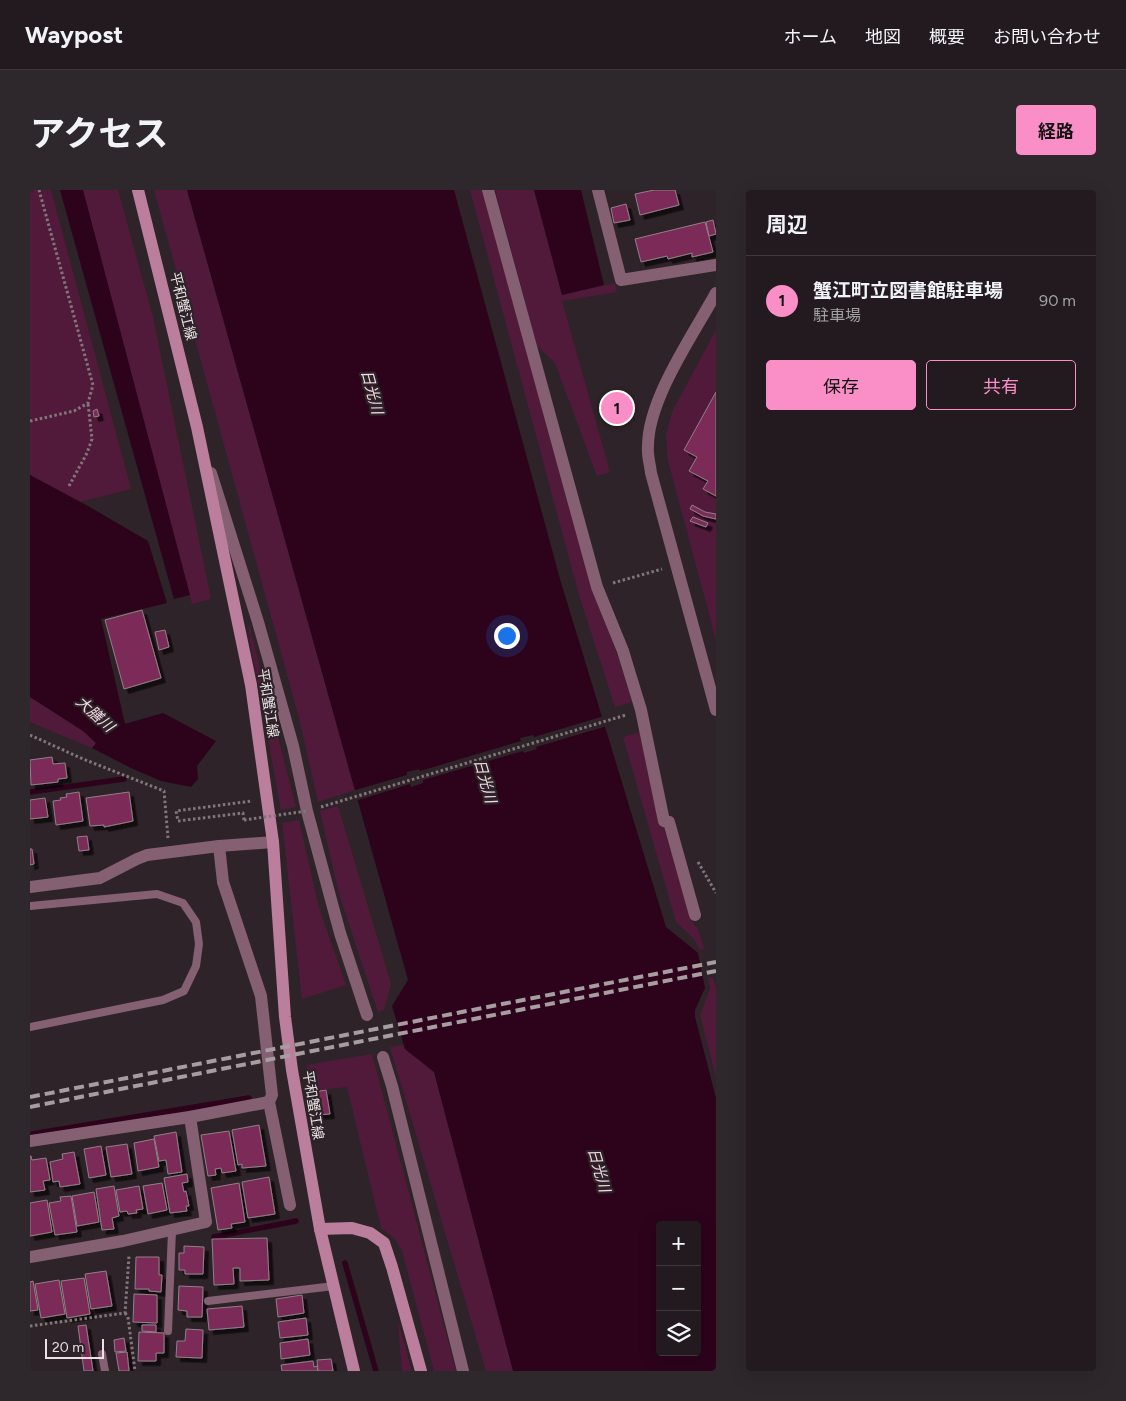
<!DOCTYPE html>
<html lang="ja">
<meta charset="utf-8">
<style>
:root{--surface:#221a1e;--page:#2e272b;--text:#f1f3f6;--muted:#a2a1a4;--line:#3f383c;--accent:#fa8fc7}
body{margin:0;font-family:Figtree,"Noto Sans JP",sans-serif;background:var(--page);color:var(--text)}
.controls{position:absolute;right:15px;bottom:15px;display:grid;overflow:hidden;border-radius:5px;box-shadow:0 5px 20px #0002}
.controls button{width:45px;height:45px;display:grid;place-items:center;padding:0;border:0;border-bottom:1px solid var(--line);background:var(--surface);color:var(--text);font:25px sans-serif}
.scale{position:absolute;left:15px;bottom:12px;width:59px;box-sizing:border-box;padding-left:5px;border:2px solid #eae2e5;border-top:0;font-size:14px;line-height:18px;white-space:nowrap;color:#eae2e5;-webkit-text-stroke:4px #2e2328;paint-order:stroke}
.you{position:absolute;left:476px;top:445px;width:18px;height:18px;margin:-12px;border:4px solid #fff;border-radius:50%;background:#1a73e8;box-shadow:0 0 0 8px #1a73e833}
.badge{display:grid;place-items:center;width:32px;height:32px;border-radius:50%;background:var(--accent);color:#111;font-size:16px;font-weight:700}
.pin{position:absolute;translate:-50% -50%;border:2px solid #fff;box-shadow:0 1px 5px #0006}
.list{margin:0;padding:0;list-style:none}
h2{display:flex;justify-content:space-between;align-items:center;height:65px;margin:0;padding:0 20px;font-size:21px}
h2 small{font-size:16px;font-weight:400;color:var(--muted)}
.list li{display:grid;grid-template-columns:32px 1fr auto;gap:15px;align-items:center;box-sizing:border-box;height:90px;padding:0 20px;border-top:1px solid var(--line)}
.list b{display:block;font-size:19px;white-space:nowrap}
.list p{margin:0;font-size:16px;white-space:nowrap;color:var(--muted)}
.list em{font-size:16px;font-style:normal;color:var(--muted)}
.actions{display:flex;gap:10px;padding:15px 20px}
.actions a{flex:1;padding:11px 0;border:1px solid var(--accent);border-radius:5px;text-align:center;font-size:18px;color:var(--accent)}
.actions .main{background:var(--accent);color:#111}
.icon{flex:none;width:28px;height:28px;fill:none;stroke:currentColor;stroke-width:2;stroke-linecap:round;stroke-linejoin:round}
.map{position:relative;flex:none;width:686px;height:1181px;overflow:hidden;border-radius:5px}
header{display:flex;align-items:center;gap:30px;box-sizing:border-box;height:70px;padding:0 25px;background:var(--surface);border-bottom:1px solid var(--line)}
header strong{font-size:24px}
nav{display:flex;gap:28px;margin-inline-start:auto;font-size:18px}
.intro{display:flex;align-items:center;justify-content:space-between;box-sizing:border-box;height:120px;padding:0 30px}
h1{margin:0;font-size:35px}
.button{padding:12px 22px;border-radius:5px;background:var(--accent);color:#111;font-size:18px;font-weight:700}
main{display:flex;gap:30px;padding:0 30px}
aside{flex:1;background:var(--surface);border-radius:5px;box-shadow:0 5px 20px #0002}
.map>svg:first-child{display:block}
</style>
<header>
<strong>Waypost</strong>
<nav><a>ホーム</a><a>地図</a><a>概要</a><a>お問い合わせ</a></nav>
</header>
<div class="intro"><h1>アクセス</h1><a class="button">経路</a></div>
<main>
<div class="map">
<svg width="686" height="1181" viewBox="0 0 686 1181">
<defs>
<filter id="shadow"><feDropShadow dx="4.5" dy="4.5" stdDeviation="0" flood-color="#0009"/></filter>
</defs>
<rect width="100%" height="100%" fill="#2e2328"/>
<g fill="#521a3a">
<path d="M0 0H21L101 299 50 312 0 285Z"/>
<path d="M53 0H88L123 127 181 409 162 414Z"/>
<path d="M124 0H157L325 600 288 612 269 528Z"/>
<path d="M440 0H453L562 398 588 467 602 512 585 517 549 405Z"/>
<path d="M465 0H504L532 105 585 93 587 102 532 111 580 282 567 286 525 173 507 156Z"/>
<path d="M686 140V450L638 271 636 245 642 222Z"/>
<path d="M219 434 266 617 251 620 219 445Z"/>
<path d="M0 507 53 541 66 553 62 558 0 532Z"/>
<path d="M611 542 632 632 661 731 668 739 674 759 670 760 664 749 646 732 593 547Z"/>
<path d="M308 616 361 794 354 820 348 822 309 704 290 621Z"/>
<path d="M269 630 289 718 316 795 272 809 252 633Z"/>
<path d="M678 788H683L686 797V887L670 825 680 799Z"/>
<path d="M374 855 375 859 404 882 483 1181H456L360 857Z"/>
<path d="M342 864 426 1181H404L372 1061 365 1049 351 1038 317 897 279 901 277 875Z"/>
<path d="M368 1131 382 1181H372Z"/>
</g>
<g fill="#2c031b" fill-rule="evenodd">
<path d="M30 0H53L160 405 144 409Z"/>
<path d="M157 0H424L530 389 636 737 668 763 675 798 665 820V827L686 908V1181H483L404 882 375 859 362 816 378 790ZM630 1035H667V1162H630Z"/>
<path d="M504 0H551L574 95 532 105Z"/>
<path d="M0 285 58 316 118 351 137 413 71 429 95 534 133 523 186 551 167 576 168 589 161 597 131 591 101 578 62 558 66 553 53 541 0 507Z"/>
</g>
<path fill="#2e2328" d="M574 526 577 536 506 557 507 559 494 563 493 561 393 590V593L381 597 380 594 325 611 322 601 377 585V582L389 579 390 581 491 551 490 548 503 545 504 547Z"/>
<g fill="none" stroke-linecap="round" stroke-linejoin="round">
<g stroke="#2c031b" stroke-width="5.5">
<path d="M0 602 94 589"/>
<path d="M2 944 219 908"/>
<path d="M184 1047 266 1031"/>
<path d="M315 1073 346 1181"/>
</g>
</g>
<g fill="#7c2a59" stroke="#8f8187" filter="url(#shadow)">
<path d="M624 0H645L649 15 610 25 605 4Z"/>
<path d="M596 14 600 30 584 33 581 18Z"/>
<path d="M683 30 686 44 679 46 676 32Z"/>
<path d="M675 32 683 62 662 67V63L638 69 637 66 611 72 605 49Z"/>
<path d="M686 202V306L673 299 678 291 659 281 667 267 654 260Z"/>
<path d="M67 219 69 226 64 227 63 221Z"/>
<path d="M662 315 675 322 686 324V329L673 326 666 322 660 319Z"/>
<path d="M663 327 678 333 676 337 660 331Z"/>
<path d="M112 420 131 488 94 499 75 430Z"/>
<path d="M135 440 139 457 129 460 125 442Z"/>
<path d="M22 567 23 574 35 573 37 588 28 589V592L1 595 0 570Z"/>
<path d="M49 602 53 631 26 635 23 611 31 610 30 608 37 607 36 604Z"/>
<path d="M99 602 103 631 74 637V635L60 636 56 608Z"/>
<path d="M15 608 18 627 0 629V610Z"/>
<path d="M57 646 59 660 49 661 47 647Z"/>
<path d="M0 659H2L4 674 0 675Z"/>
<path d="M296 900 300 924 287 925 284 902Z"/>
<path d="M229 935 236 976 212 978V974L208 975 202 940Z"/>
<path d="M199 941 206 981 192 983 191 978 185 979 186 985 178 986 171 945Z"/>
<path d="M146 942 152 982 138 984 136 970 129 971 124 946Z"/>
<path d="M124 949 129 977 108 981 104 953Z"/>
<path d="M97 954 102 984 81 987 76 957Z"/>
<path d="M71 956 76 985 59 988 54 959Z"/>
<path d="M44 962 50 994 30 997 29 991 23 992 20 972 33 969 32 964Z"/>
<path d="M0 966H1L2 970 16 968 20 990 13 991 15 1000 0 1002Z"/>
<path d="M157 984 158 992 152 993 154 1002 156 1001 159 1016H156L157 1021 140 1023 134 988Z"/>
<path d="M239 987 245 1024 218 1028 212 992Z"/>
<path d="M132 993 137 1020 118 1024 113 996Z"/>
<path d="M209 993 215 1032 201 1034 202 1038 188 1040 181 998Z"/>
<path d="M84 996 89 1026 82 1028 84 1039 72 1040 66 999Z"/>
<path d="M109 996 113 1019 106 1020 107 1023 98 1024 97 1021 90 1022 86 1000Z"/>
<path d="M64 1002 69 1032 47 1036 42 1006Z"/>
<path d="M41 1006 47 1042 25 1045 19 1013 31 1011 30 1007Z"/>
<path d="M17 1010 22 1042 0 1046V1013Z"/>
<path d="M237 1048 239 1090 210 1091V1078H203L204 1094 184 1095 182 1049Z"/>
<path d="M154 1056 174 1057 173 1084H155V1080H149V1063H154Z"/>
<path d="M106 1067H129V1085H132L131 1102 119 1101V1099H105Z"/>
<path d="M76 1081 82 1116 61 1119 55 1084Z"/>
<path d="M54 1088 60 1124 37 1128 31 1091Z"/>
<path d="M29 1090 35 1124 11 1128 5 1094Z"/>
<path d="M3 1091 8 1120 0 1121V1092Z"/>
<path d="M149 1096 173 1097 172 1127H157V1121L148 1120Z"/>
<path d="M104 1104 127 1105V1133L103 1132Z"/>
<path d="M272 1105 274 1123 248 1127 246 1109Z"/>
<path d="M212 1116 214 1137 179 1140 177 1119Z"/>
<path d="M276 1128 278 1145 250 1148 248 1132Z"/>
<path d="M56 1135 63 1181H54L48 1136Z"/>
<path d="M112 1135H126V1142L112 1141Z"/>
<path d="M156 1139 173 1140 172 1168 146 1167 147 1151H155Z"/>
<path d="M109 1142 134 1143V1163H126V1171H108Z"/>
<path d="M94 1148 96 1161 85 1162 84 1150Z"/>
<path d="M278 1149 280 1165 251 1169 250 1153Z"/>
<path d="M97 1162 99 1181H89L86 1163Z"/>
<path d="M301 1169 303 1181H288L287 1170Z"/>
<path d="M283 1171 284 1177 287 1176 288 1181H252L251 1175Z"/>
</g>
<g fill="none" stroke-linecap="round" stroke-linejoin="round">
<g stroke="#81777b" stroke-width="3" stroke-dasharray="2.5 2.5" stroke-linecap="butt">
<path d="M0 231 44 221 58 213 63 195 9 0"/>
<path d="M39 296 57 263 62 249 58 213"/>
<path d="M583 393 632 379"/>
<path d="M0 545 53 569 134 601 138 648"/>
<path d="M291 617 596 525"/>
<path d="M214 630 213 623 148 631 146 621 222 611"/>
<path d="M668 672 686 703"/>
<path d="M95 1123 98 1127 105 1181"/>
<path d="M0 1136 95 1123 99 1066"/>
</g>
<g stroke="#855f72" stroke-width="8">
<path d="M0 716 127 704 153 713 166 732 169 754 166 776 154 801 133 810 0 837"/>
<path d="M178 1111 304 1096"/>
<path d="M138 1141 142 1040"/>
<path d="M72 1164 75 1181"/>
</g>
<g stroke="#855f72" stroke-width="12">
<path d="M458 0 567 397 593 461 611 520 634 631 639 632 665 725"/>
<path d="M568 0 591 90 686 75"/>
<path d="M181 283 228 432 263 556 277 621 310 743 337 825"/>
<path d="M189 656 193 692 231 806 242 905 239 912 260 1015"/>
<path d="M353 867 362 896 433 1181"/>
<path d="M0 951 160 927 239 912"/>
<path d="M0 1067 93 1051 176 1032 160 927"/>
</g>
<g stroke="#855f72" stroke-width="12">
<path d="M686 103C663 145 618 209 618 256 617 265 620 274 621 283L686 520"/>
<path d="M0 697 70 688 107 669 117 665 189 656 243 652"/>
</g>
<g stroke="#bb7e9d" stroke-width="12">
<path d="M108 0 167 237 221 495 243 652 255 827 262 880 290 1039 324 1181"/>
<path d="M290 1039 322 1038 340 1043 354 1053 362 1077 391 1181"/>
</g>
<g stroke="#a69da0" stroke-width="4" stroke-dasharray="10 5" stroke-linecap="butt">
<path d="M0 907 686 772"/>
<path d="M0 917 686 781"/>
</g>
<path stroke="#81777b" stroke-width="3" stroke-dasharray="2.5 2.5" stroke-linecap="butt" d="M214 630 277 621"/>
</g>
<g text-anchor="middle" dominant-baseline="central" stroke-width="4.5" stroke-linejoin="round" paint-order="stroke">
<g font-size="14" fill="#eae2e5" stroke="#2e2328">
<text transform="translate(153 116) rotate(76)">平和蟹江線</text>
<text transform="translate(238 513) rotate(81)">平和蟹江線</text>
<text transform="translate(283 915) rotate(81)">平和蟹江線</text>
</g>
<g font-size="15" font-style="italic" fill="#f2dae5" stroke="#2e2328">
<text transform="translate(342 202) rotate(75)">日光川</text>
<text transform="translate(65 524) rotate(42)">大膳川</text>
<text transform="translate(455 591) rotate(74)">日光川</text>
<text transform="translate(569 980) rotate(74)">日光川</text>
</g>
</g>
</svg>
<div class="controls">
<button>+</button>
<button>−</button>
<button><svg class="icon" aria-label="layers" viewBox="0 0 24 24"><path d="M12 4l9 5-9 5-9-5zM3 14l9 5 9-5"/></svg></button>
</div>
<div class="scale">20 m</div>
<div class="you"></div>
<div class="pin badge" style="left:587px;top:218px">1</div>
</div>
<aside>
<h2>周辺<small></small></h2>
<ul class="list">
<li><span class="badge">1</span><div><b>蟹江町立図書館駐車場</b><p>駐車場</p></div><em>90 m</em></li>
</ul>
<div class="actions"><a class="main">保存</a><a>共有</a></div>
</aside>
</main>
